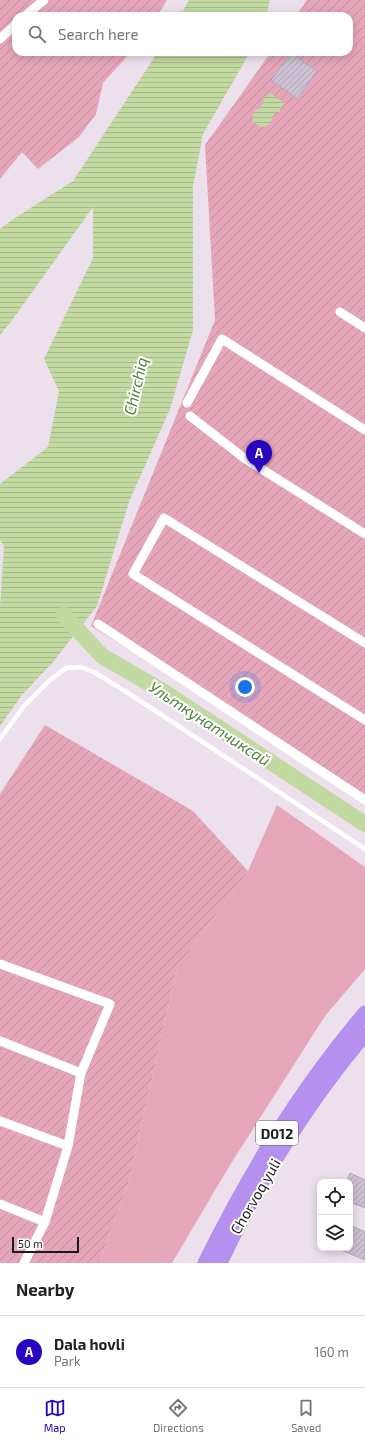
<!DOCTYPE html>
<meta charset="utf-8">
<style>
:root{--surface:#fff;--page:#f2f2f2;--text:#222;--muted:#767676;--line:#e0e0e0;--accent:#2905c0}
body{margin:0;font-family:"Exo 2",sans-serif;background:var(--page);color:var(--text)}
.controls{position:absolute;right:12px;bottom:12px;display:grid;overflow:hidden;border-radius:8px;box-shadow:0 2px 10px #0003}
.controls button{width:36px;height:36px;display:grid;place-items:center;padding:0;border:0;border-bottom:1px solid var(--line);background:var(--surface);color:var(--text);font:20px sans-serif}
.scale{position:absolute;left:12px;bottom:10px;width:67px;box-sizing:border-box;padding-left:4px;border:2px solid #1b1b1b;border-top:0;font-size:11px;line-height:14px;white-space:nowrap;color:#1b1b1b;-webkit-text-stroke:3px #fff;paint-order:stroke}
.you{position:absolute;left:245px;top:687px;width:14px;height:14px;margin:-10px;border:3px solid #fff;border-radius:50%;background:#1a73e8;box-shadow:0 0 0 6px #1a73e833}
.badge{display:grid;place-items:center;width:26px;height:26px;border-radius:50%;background:var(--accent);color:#fff;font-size:13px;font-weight:700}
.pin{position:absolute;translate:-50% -33px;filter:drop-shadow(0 1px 2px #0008)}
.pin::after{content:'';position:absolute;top:21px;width:14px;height:12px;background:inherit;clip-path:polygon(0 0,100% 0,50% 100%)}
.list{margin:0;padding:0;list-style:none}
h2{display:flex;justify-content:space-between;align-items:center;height:52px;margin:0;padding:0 16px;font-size:17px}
h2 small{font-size:13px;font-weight:400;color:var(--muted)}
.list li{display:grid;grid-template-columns:26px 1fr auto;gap:12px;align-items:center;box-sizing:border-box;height:72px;padding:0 16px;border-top:1px solid var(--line)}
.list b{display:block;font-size:15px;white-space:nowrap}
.list p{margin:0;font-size:13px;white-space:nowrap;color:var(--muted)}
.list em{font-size:13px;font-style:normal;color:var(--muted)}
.icon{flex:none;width:22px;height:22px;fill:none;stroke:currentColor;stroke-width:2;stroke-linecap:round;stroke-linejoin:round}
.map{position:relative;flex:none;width:365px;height:1263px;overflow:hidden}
.search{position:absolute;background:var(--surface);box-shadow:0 2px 10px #0003;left:12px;right:12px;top:12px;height:44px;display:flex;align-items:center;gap:10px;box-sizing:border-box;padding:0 14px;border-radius:12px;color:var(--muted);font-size:15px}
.sheet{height:124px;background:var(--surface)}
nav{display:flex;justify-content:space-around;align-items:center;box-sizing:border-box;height:56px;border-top:1px solid var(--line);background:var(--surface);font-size:11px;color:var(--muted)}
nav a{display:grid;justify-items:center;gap:2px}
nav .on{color:var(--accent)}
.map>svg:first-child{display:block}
</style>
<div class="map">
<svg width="365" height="1263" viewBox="0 0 365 1263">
<defs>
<pattern id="garden-furrows" width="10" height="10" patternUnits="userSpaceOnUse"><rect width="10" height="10" fill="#e6a6b9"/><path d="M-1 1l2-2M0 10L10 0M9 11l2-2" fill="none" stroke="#c58e9e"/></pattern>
<pattern id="water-rules" width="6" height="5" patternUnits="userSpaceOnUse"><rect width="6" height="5" fill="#c2d9a1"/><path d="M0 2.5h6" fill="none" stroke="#a6ba8a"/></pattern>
<pattern id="building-hatch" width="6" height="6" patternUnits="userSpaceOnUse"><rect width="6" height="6" fill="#ccc1d2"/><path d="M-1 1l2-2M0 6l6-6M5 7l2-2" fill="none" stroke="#afa5b4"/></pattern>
</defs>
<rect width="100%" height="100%" fill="#ebe0ec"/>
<path fill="#e6a6b9" d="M277 805 365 867V969L325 1016 230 1165 172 1263H99L128 1185 177 968 248 871Z"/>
<g fill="url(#garden-furrows)">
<path d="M0 0H167L157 16H16V52H131L103 83 96 114 79 137 38 169 22 152 0 179Z"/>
<path d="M307 0H365V796L91 626 215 320 205 145 271 52H349V16H296Z"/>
<path d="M45 725 193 811 248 871 177 968 128 1185 99 1263H0V794Z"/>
</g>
<g fill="url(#water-rules)">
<path d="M189 0H270L266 16H180Z"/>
<path d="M158 52H250L203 134 193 187V330L170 409 129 502 97 606 53 662 22 695 0 726V607L4 546 0 540V484L48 447 59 391 44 359 93 258V207L10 323 0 335V229L15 218 73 181Z"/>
<path d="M270 93 284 103 279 112 275 113C271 121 271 126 261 127L253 122C250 105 263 113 263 100Z"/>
</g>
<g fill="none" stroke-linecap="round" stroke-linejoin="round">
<path stroke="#c2d9a1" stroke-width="16" d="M64 615 102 656 164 692 365 824"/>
</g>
<g fill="url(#building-hatch)" stroke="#b4a3bd">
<path d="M291 53 317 71 297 99 271 80Z"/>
<path d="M350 1173 365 1180V1208L350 1202V1182H346Z"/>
<path d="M350 1225 365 1232V1260L336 1248H350Z"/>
</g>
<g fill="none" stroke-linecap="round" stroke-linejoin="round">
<path stroke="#fff" stroke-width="4.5" d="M0 739 24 706 49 681 66 668 80 667 94 672 136 698 365 849"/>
<g stroke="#fff" stroke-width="9">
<path d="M25 16 44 0"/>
<path d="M0 39 16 24"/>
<path d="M340 312 365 328"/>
<path d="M187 403 222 339 365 430"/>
<path d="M190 416 244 458 365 534"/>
<path d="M98 624 365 800"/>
<path d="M365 643 164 518 133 574 365 720"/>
<path d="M0 964 110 1004 81 1073 68 1146 45 1222 24 1263"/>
<path d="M0 1041 81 1073"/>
<path d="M0 1121 68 1146"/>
<path d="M0 1204 45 1222"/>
</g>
<g stroke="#b690ee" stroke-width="15">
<path d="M205 1263C250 1172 299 1091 365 1013"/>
<path d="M220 1263C258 1182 307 1103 365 1034"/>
</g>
</g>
<g text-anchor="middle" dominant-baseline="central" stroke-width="4" stroke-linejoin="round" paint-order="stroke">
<rect fill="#fff" stroke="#5f5f5f" stroke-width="1" x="256" y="1121" width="42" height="24" rx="3"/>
<g font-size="14" font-weight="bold" fill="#1b1b1b">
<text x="277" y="1133">D012</text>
</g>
<g font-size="15" fill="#1b1b1b" stroke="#fff">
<text transform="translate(255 1196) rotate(-60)">Chorvoq yuli</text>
</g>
<g font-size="16" font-style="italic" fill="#52823c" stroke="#fff">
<text transform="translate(135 386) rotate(-77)">Chirchiq</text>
<text transform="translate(210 723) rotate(33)">Ульткунатчиксай</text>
</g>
</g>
</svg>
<div class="controls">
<button><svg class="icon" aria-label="locate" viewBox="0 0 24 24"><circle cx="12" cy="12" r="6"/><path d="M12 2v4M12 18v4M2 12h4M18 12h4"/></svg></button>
<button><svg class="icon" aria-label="layers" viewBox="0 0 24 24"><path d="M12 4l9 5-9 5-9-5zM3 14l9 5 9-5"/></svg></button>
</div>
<div class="scale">50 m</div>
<div class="you"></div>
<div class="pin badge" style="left:259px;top:473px">A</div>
<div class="search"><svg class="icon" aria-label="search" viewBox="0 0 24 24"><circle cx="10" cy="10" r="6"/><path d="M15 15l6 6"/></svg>Search here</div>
</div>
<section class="sheet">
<h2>Nearby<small></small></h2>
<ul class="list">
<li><span class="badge">A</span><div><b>Dala hovli</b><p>Park</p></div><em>160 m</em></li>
</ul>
</section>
<nav>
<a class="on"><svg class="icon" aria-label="map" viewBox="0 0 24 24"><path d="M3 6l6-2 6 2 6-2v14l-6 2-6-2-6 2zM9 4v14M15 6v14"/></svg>Map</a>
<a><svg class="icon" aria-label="directions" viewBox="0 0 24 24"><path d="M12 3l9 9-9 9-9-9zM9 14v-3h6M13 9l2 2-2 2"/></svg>Directions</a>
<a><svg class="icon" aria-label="saved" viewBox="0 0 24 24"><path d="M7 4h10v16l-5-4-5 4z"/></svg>Saved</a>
</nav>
